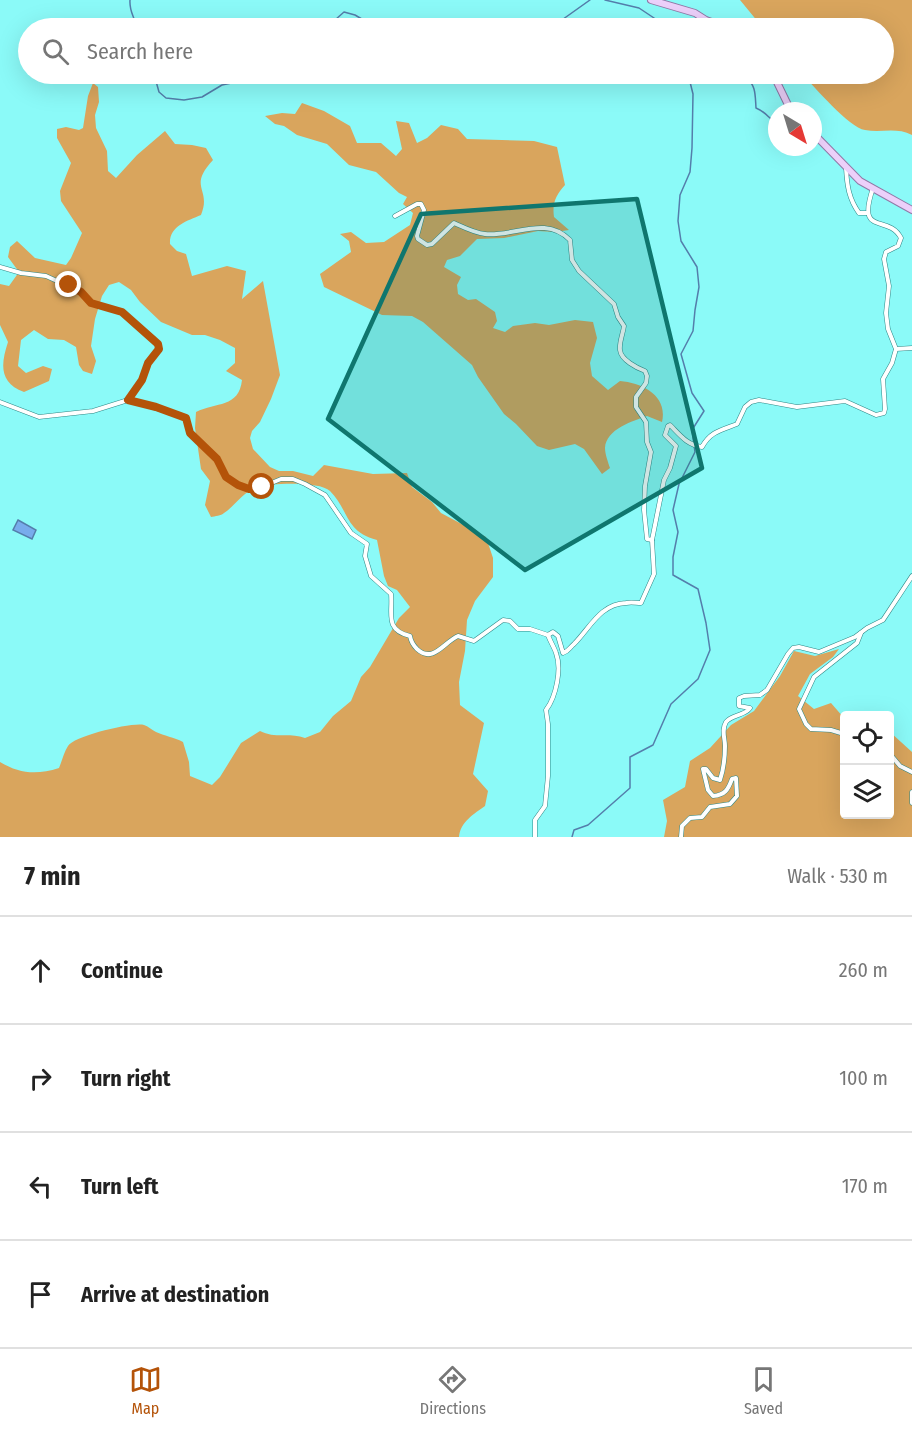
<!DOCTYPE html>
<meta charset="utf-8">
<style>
:root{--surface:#fff;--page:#f2f2f2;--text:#222;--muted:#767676;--line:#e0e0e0;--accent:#b45309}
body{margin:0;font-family:"Fira Sans Condensed",sans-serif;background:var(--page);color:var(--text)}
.controls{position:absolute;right:18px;bottom:18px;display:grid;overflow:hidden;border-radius:6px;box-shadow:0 6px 24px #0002}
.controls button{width:54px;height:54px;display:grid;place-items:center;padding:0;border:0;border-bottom:2px solid var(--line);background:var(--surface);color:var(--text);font:30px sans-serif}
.compass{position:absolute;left:768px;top:102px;width:54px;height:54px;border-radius:50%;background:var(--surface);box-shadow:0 6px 24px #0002;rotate:142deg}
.stop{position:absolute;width:18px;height:18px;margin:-14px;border:4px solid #b45309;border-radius:50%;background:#fff}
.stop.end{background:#b45309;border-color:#fff;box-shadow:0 2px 6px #0008}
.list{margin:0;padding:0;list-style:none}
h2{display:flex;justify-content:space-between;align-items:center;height:78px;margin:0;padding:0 24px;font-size:26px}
h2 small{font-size:20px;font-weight:400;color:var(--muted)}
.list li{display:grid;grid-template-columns:39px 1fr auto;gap:18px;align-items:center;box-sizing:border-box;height:108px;padding:0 24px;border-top:2px solid var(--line)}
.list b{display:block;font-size:22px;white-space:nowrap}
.list em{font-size:20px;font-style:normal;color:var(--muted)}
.icon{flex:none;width:33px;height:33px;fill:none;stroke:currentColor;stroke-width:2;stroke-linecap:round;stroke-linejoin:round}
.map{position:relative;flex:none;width:912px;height:837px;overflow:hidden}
.search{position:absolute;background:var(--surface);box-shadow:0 6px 24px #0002;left:18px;right:18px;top:18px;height:66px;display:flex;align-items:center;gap:15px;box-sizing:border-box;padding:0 21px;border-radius:33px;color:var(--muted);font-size:22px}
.sheet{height:510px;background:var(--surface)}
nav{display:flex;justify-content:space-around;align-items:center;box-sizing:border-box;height:84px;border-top:2px solid var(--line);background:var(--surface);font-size:16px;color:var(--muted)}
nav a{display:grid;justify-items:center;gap:3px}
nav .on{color:var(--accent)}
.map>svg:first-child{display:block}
</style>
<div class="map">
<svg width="912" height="837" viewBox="0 0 912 837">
<rect width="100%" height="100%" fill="#8bfaf8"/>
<g fill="#d9a55d">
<path d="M740 0H912V135C897 127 881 133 865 130 849 128 814 86 802 74H884V28H763Z"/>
<path d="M93 83 98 87 99 102 95 115 96 128 107 151 108 171 116 178 137 155 165 131 175 144 192 145 206 148 213 160C187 188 212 188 201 215 187 221 169 226 170 244L177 251 186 254 192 276 227 266 246 271 242 299 263 281 280 375 271 399 260 422 252 431 250 438 253 449 270 467 279 471H293L313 476 324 465 373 474 407 473 412 487 432 502 441 513 486 537 493 558V577L475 601 467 620 465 651 459 682 460 705 484 723 473 774 488 791 485 806C474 814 460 822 459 837H0V762C20 774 37 775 59 768 62 761 64 752 68 746 74 736 132 722 144 725 148 726 152 730 156 732 164 736 174 737 183 742L189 762 190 776 212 785 220 777 241 743 260 731C275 739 289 732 305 738L320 732 333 716 351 701 361 677 370 667 399 618 410 607 397 590 388 586 384 576 377 540C345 532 349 510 330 491 320 481 271 483 257 487 244 491 235 506 224 513 221 516 215 516 211 517L205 505 210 481 201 469 195 428 196 412C216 402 239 408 242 380L226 371 235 363V348L220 340 205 335H192L161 322 140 302 131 290 119 282 109 285 102 296 95 319 91 346 96 361 92 374 83 371 79 365 76 347 64 340 48 339 34 330 21 340 18 366 26 373 43 366 52 369 49 381 24 392C0 383 0 366 8 342L0 325V284L9 286 19 272 8 257 10 247 17 241 35 258 66 265 71 258 82 233 61 201 60 191 71 163 57 138V129L66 127 79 130 83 128 88 96Z"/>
<path d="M302 103 324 111 350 126 357 143H381L396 156 402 149 396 121 409 123 417 143 427 138 441 125 458 129 467 139 534 141 557 147 565 185C556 195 552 203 554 217L569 230 555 232 538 231 504 238 477 239 460 256 447 260 444 267 461 277 457 285 458 294 468 300 476 299 495 312 497 321 493 328 505 332 513 326 535 323 549 325 575 320 593 322 597 338 590 363 592 376 608 390 620 381C643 383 668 396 662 422L647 416C633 421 606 429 605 448 605 454 608 462 610 468L602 474 584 449 575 444 549 450 537 446 516 424 504 414 478 377 472 365 423 322 412 316 382 315 324 287 320 274 351 252 349 241 340 234 351 232 366 243 384 242 410 225 413 213 403 204 407 197 399 193 376 172 349 165 327 144 297 135 284 126 275 124 265 116 282 113 295 114Z"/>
<path d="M839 649 833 657 810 674 798 696 814 709 831 703 844 718V814H890V732L912 752V837H664L667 821 663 800 685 787 690 761 710 748 731 725 754 711 780 676 794 651 815 656Z"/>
</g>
<path fill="#78acec" stroke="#547eab" stroke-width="1.5" d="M18 520 36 530 32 539 13 530Z"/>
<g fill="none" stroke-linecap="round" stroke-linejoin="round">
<g stroke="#547eab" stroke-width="1.5">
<path d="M130 0C129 13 136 18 136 28"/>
<path d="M605 0 639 8 669 28"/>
<path d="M326 28 344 12 355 15 377 28"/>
<path d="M530 28 559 22 590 0"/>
<path d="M154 74 159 92 166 98 184 100 202 97 222 85 241 81H265L283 74"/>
<path d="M727 74H735"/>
<path d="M745 74C756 88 755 91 756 108 768 113 768 119 777 123"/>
<path d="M572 837 574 830 588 825 630 788V757L653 745 671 704 698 679 710 650 706 623 698 589 673 575V557L678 532 673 510 679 484 695 452 692 430 704 411 692 393 681 354 693 331 695 310 699 287 697 267 681 241 678 221 680 195 690 172 692 148 693 94 688 74"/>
</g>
<defs>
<g id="street">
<path d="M846 168C847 186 849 199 859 213H867"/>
<path d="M395 216 417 204H421L424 210 417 236 418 239 427 245 432 244 454 223C463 227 475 233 485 234 515 237 545 215 570 240L572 260 579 271 614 304 618 317 624 326C623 334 619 342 620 350 621 360 637 368 645 371L647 376 646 383 636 397V407L646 422 647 442 651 452 645 486 644 510 647 539 652 540"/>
<path d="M0 267 21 273 46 276 81 292 91 303 122 312 154 339 159 349 148 363 142 380 128 400"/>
<path d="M896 349 912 348"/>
<path d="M0 402 39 417 93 411 128 400 180 415 186 418 190 433 217 459 226 477 233 482 249 489 262 487 281 479H293L305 484 325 495 351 533 367 544 365 556 371 576 391 594C393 613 384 630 410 636 411 642 413 645 417 649 433 664 444 642 458 636L474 641 503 620 510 621 518 629H530L548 635 553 632 558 636 563 653C569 651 569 648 574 644 590 628 600 604 626 603 631 602 636 603 641 603L654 574 652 540 664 480 670 468 676 446 665 435 668 426 670 425C680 435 687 445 702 447 710 432 721 430 737 424L745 407 751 402 759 400 797 407 845 401 876 415 884 413 885 409 883 379 892 363 896 349 888 329 886 313 889 286 884 259 886 252 898 246 901 238C888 213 856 238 873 188"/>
<path d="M844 734 831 730 811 729 806 724 799 709 814 677 857 643 861 633"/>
<path d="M890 754 900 766 912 772"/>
<path d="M912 792V803"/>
<path d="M535 837V820L545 806 548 776V724L546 710C556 697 562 669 556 653 554 647 550 641 548 635"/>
<path d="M681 837 682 826 690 818 702 817 710 807 730 804 737 796 736 778 732 779C728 790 725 795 713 796L708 790 703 769H706L713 778 720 780C723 771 725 756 725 746 725 738 721 730 726 722 732 714 745 716 750 708L739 706V698L744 696 760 695 767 690 788 654 793 648 799 647 819 652 855 637 867 628 883 620 912 576"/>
</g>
<g id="primary">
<path d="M651 0 695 13 706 20 728 28"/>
<path d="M773 74 791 111"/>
<path d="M813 133 860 181 912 210"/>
</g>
</defs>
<use href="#street" stroke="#2f8786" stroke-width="5"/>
<use href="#primary" stroke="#9179a7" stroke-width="8"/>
<use href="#street" stroke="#fff" stroke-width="4"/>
<use href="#primary" stroke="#ecd0fa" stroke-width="6"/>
</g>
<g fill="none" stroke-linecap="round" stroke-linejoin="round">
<path stroke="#b45309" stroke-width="8" d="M69 285 81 292 91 303 122 312 158 344 159 349 148 363 142 380 128 400 156 407 186 418 190 433 217 459 226 477 238 485 249 489 262 487"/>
</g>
<path fill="#0f766e" fill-opacity="0.2" stroke="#0f766e" stroke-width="4.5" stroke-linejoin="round" d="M637 199 702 468 525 570 328 419 421 214Z"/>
</svg>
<div class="controls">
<button><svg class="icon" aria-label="locate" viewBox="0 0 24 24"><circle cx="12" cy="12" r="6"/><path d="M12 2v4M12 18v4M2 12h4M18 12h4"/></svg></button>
<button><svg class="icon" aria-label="layers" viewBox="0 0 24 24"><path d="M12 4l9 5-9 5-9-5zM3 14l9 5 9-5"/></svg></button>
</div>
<svg class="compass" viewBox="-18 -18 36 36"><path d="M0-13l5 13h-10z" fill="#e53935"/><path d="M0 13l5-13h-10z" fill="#767676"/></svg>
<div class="stop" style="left:262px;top:487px"></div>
<div class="stop end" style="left:69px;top:285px"></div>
<div class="search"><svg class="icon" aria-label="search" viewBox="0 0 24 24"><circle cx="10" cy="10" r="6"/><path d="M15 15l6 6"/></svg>Search here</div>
</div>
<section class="sheet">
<h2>7 min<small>Walk · 530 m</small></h2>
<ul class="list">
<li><svg class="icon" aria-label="ahead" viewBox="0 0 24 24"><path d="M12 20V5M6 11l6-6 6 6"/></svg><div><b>Continue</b></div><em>260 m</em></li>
<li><svg class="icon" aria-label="right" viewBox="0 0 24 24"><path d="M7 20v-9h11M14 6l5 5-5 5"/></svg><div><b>Turn right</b></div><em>100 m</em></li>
<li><svg class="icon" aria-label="left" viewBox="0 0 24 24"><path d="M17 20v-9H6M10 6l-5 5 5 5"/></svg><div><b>Turn left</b></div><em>170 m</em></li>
<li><svg class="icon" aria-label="arrive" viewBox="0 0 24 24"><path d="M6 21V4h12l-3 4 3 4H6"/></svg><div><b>Arrive at destination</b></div></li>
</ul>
</section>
<nav>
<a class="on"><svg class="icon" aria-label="map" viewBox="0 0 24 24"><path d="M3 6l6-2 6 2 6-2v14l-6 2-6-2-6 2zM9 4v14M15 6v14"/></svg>Map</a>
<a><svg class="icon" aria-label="directions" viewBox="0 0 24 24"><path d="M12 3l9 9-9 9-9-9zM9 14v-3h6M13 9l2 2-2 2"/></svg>Directions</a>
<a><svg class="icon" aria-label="saved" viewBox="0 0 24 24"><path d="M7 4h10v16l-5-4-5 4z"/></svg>Saved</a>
</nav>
